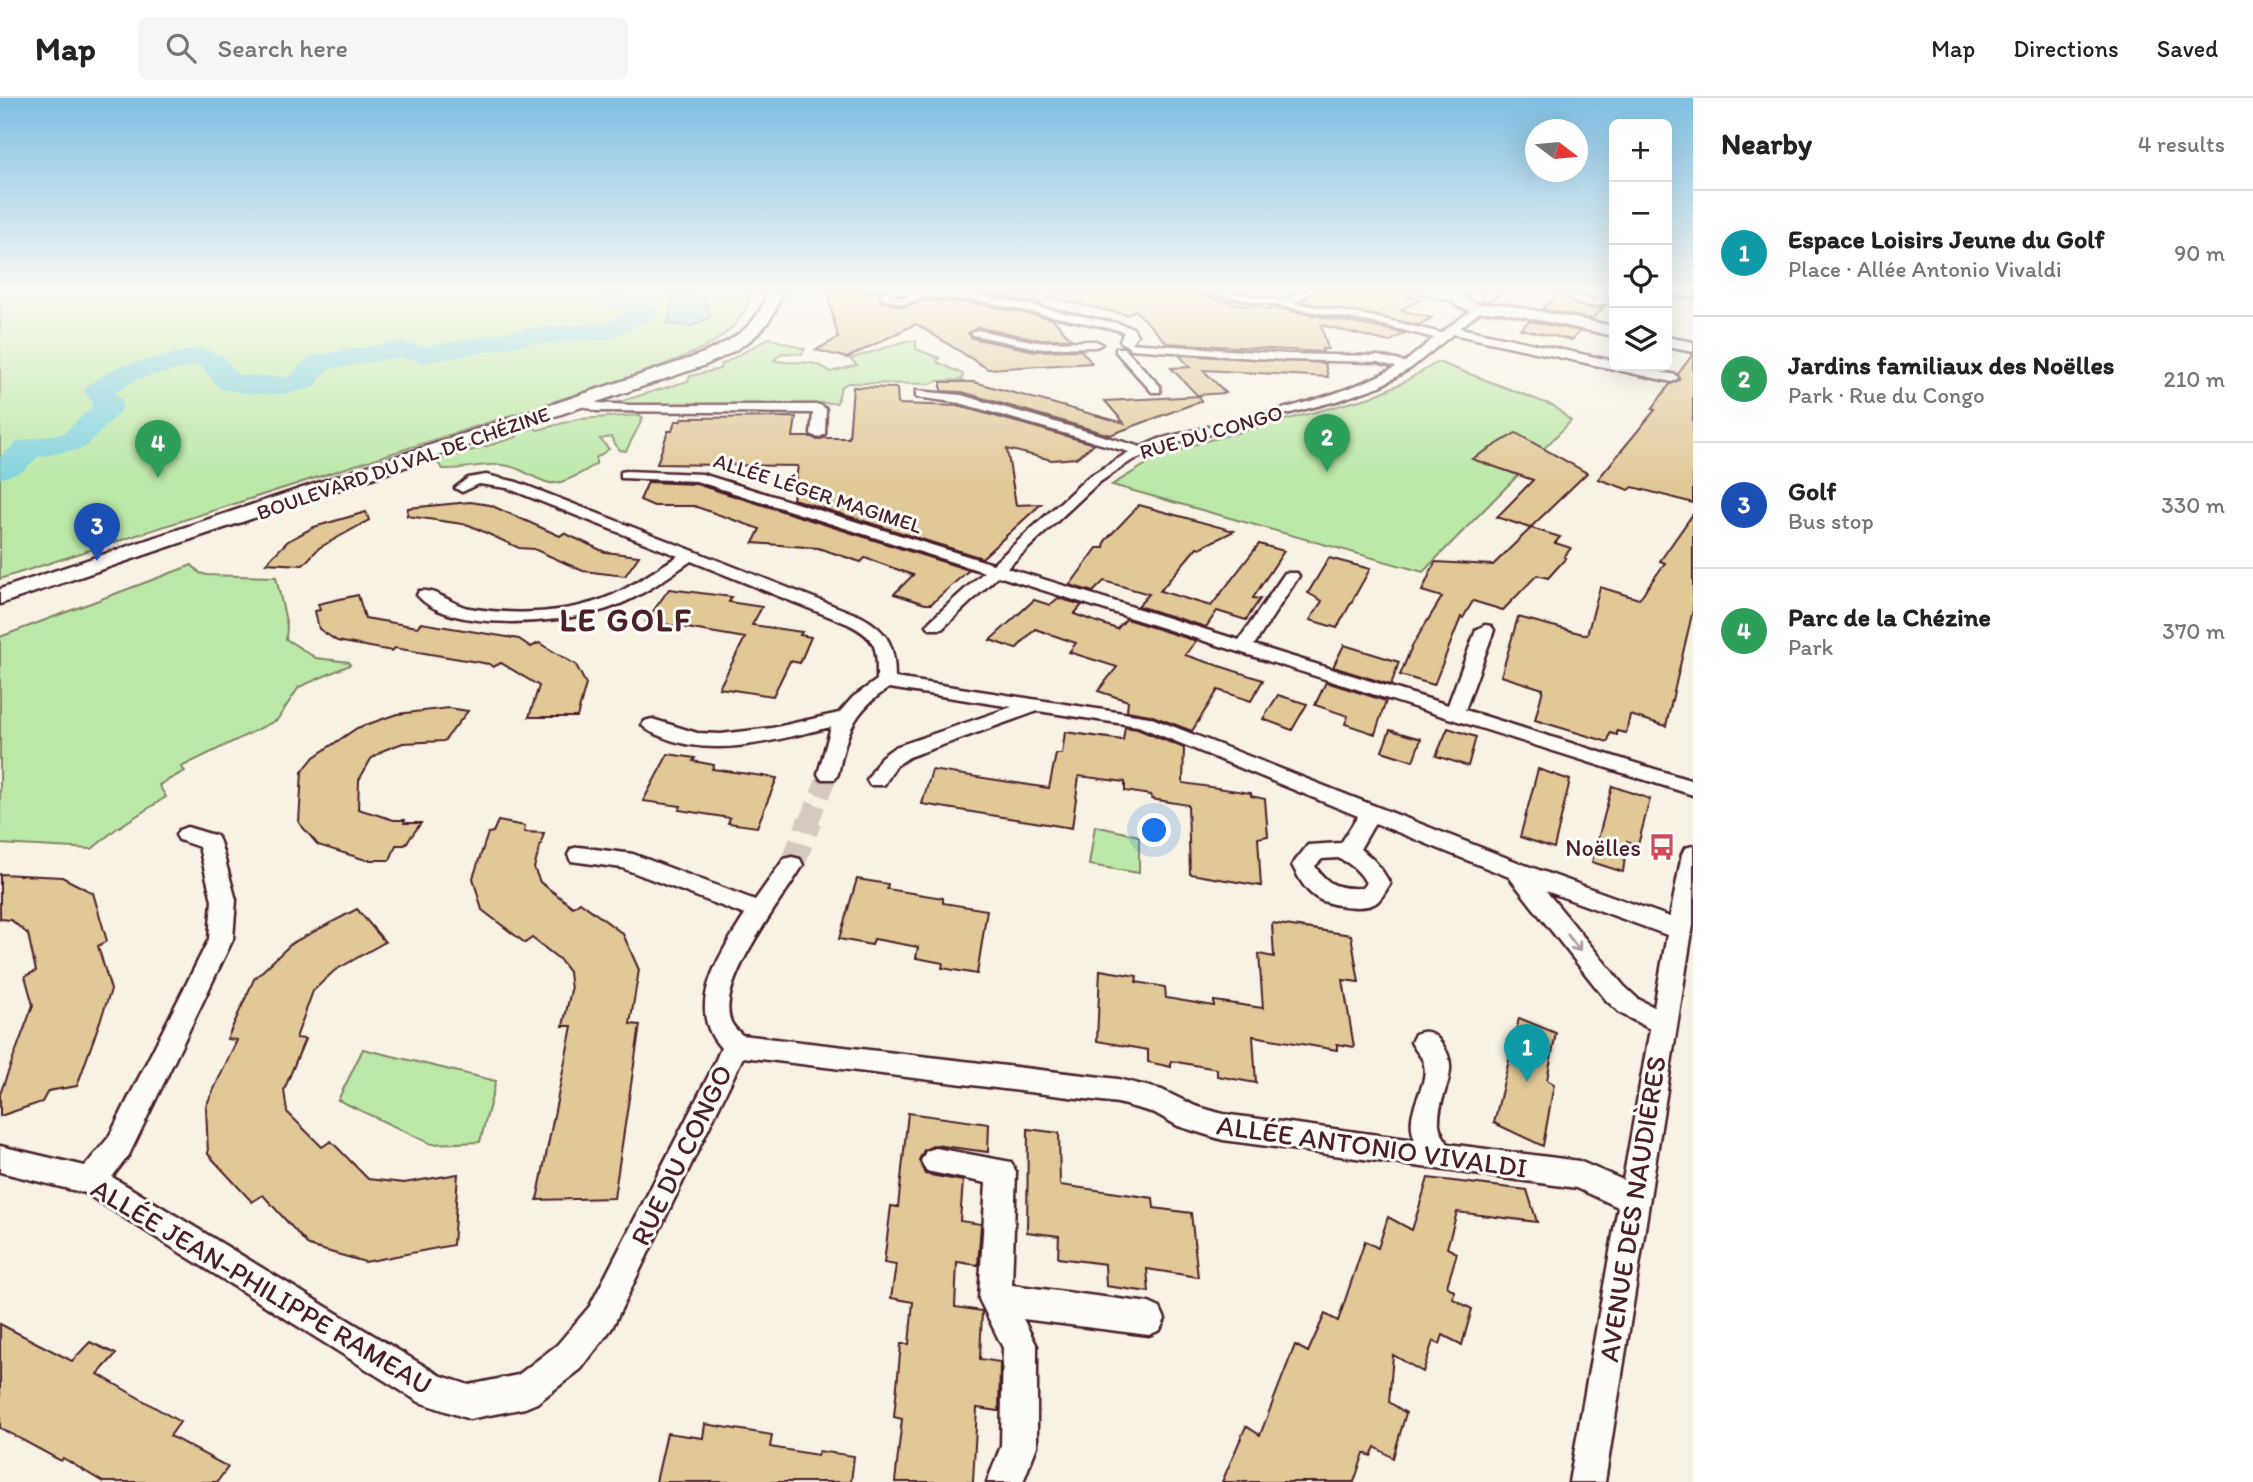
<!DOCTYPE html>
<meta charset="utf-8">
<style>
:root{--surface:#fff;--page:#f6f6f6;--text:#222;--muted:#767676;--line:#e0e0e0;--accent:#d1495b}
body{margin:0;font-family:Itim,sans-serif;background:var(--page);color:var(--text)}
.controls{position:absolute;right:21px;top:21px;display:grid;overflow:hidden;border-radius:10px;box-shadow:0 7px 28px #0002}
.controls button{width:63px;height:63px;display:grid;place-items:center;padding:0;border:0;border-bottom:2px solid var(--line);background:var(--surface);color:var(--text);font:35px sans-serif}
.compass{position:absolute;left:1525px;top:21px;width:63px;height:63px;border-radius:50%;background:var(--surface);box-shadow:0 7px 28px #0002;rotate:106deg}
.you{position:absolute;left:1155px;top:733px;width:24px;height:24px;margin:-18px;border:5px solid #fff;border-radius:50%;background:#1a73e8;box-shadow:0 0 0 10px #1a73e833}
.badge{display:grid;place-items:center;width:46px;height:46px;border-radius:50%;background:var(--accent);color:#fff;font-size:23px;font-weight:700}
.pin{position:absolute;translate:-50% -58px;filter:drop-shadow(0 2px 4px #0008)}
.pin::after{content:'';position:absolute;top:37px;width:24px;height:21px;background:inherit;clip-path:polygon(0 0,100% 0,50% 100%)}
.list{margin:0;padding:0;list-style:none}
h2{display:flex;justify-content:space-between;align-items:center;height:91px;margin:0;padding:0 28px;font-size:30px}
h2 small{font-size:23px;font-weight:400;color:var(--muted)}
.list li{display:grid;grid-template-columns:46px 1fr auto;gap:21px;align-items:center;box-sizing:border-box;height:126px;padding:0 28px;border-top:2px solid var(--line)}
.list b{display:block;font-size:26px;white-space:nowrap}
.list p{margin:0;font-size:23px;white-space:nowrap;color:var(--muted)}
.list em{font-size:23px;font-style:normal;color:var(--muted)}
.icon{flex:none;width:38px;height:38px;fill:none;stroke:currentColor;stroke-width:2;stroke-linecap:round;stroke-linejoin:round}
.map{position:relative;flex:none;width:1693px;height:1384px;overflow:hidden}
header{display:flex;align-items:center;gap:42px;box-sizing:border-box;height:98px;padding:0 35px;background:var(--surface);border-bottom:2px solid var(--line)}
header strong{font-size:33px}
nav{display:flex;gap:38px;margin-inline-start:auto;font-size:24px}
.search{width:490px;height:63px;background:var(--page);display:flex;align-items:center;gap:18px;box-sizing:border-box;padding:0 24px;border-radius:10px;color:var(--muted);font-size:26px}
main{display:flex}
aside{flex:1;background:var(--surface)}
.map>svg:first-child{display:block}
</style>
<header>
<strong>Map</strong>
<div class="search"><svg class="icon" aria-label="search" viewBox="0 0 24 24"><circle cx="10" cy="10" r="6"/><path d="M15 15l6 6"/></svg>Search here</div>
<nav><a>Map</a><a>Directions</a><a>Saved</a></nav>
</header>
<main>
<div class="map">
<svg width="1693" height="1384" viewBox="0 0 1693 1384">
<rect width="100%" height="100%" fill="#f7f2e4"/>
<filter id="ink" filterUnits="userSpaceOnUse"><feTurbulence type="fractalNoise" baseFrequency=".0143" numOctaves="2"/><feDisplacementMap in="SourceGraphic" scale="14" xChannelSelector="R" yChannelSelector="G"/><feConvolveMatrix kernelMatrix="1 2 1 2 8 2 1 2 1" color-interpolation-filters="sRGB"/></filter>
<g filter="url(#ink)">
<g fill="#bbe8a6" stroke="#828468" stroke-width="2">
<path d="M0 191H752C743 247 675 261 630 279L0 481Z"/>
<path d="M769 240 805 251 802 256 782 255 774 262C797 269 806 257 831 274L857 267 850 261 906 243H916V251L939 260 937 264 963 276 962 282 937 283 931 286 848 285 841 289 837 305 623 308 615 305 688 283 690 278 720 271 721 267Z"/>
<path d="M1438 264 1554 308 1571 323 1423 474 1112 387 1155 361 1199 345 1371 299 1400 286Z"/>
<path d="M640 317 643 320 626 353 619 352 611 339 600 341 609 351 596 360V366C586 373 562 387 550 385 534 382 520 368 503 367 483 365 463 372 443 371L436 363 517 339 515 335 535 330 538 332 578 321Z"/>
<path d="M192 467 200 475 207 477 276 479 287 528 286 541 316 560 349 564 350 567 299 589 277 622 181 669 185 673 159 687 166 699 116 731 92 751 0 746V539Z"/>
<path d="M1095 728 1139 738V775L1089 767Z"/>
<path d="M363 951 496 983 480 1044 431 1046 338 1002Z"/>
</g>
<path fill="#82d2dd" stroke="#6c8a96" stroke-width="2" d="M669 191H683L705 201 710 219 692 228 668 226 673 203 671 197 659 195 660 192Z"/>
<g fill="none" stroke-linecap="round" stroke-linejoin="round">
<path fill="#82d2dd" fill-rule="evenodd" d="M597 191H621C630 205 649 201 658 214L655 219 609 241 529 246 423 265 402 259 329 271 321 278 316 288C283 300 252 298 219 290L202 269 196 267 137 281 115 295 122 303V311L85 350 38 359 23 373 0 381V359L17 344 64 335 92 309V304L84 293 88 287 117 269 198 250 222 257 238 277 287 279 293 277C298 266 309 259 321 256L403 243 424 249 529 230 604 226 625 215 608 209Z"/>
</g>
<g fill="#e0c897" stroke="#4a1f2b" stroke-width="2">
<path d="M837 191 879 194 880 203 903 209 925 202 975 205 1053 221 1071 241H1036L978 229 968 235 972 240 1035 253 1081 252 1092 265 988 271 916 226 847 260 816 252 838 240 829 202Z"/>
<path d="M934 191H1027L1041 207 976 193Z"/>
<path d="M1052 191H1174L1248 208 1252 207 1270 212 1271 209 1405 235 1389 244 1321 227 1328 251H1322L1323 254 1167 245 1135 212 1127 217 1051 200Z"/>
<path d="M1318 191H1379L1421 201 1401 212 1432 220 1419 227 1301 204Z"/>
<path d="M1564 191H1569L1565 199 1576 207 1589 210 1604 209 1592 221 1542 211Z"/>
<path d="M1529 223 1580 233 1572 242 1520 231Z"/>
<path d="M1693 256V405L1633 389 1629 392 1598 381 1655 312 1652 311 1670 286 1679 282 1678 276Z"/>
<path d="M1179 257 1325 265 1328 279 1203 272 1226 295 1197 297 1171 270 1190 269Z"/>
<path d="M941 284H974L1124 325 1105 303 1200 298 1201 303 1110 337 962 294 941 293Z"/>
<path d="M853 289 897 290 898 306 959 308 1094 346 1076 360 1052 362 1007 351 1016 407 1041 406 982 460 793 401 798 368 657 366 668 333H672L675 323H681L682 320 796 319 793 339H812L817 342 824 340H849Z"/>
<path d="M1516 335 1587 375 1530 430 1497 419 1533 382 1472 361Z"/>
<path d="M648 384 696 386 969 472 931 506H925L894 496 913 477 865 460 861 464 818 450 753 445 760 431 694 408H654L640 402Z"/>
<path d="M470 404 490 407 560 438 564 435 605 454 639 458 625 478 583 473 534 451 519 450 469 427 407 418 408 410Z"/>
<path d="M1139 407 1234 433 1200 450 1197 449 1160 493 1211 508 1259 446 1284 453 1253 500 1260 501 1246 522 1217 513 1206 529 1138 508 1149 496 1104 483 1093 494 1070 487 1097 450H1104L1105 443Z"/>
<path d="M366 414 369 422 319 450 303 467 266 465 288 443 314 429Z"/>
<path d="M1693 416V512L1666 628 1630 617 1626 635 1617 633V637L1610 635 1608 644 1535 622 1543 591 1501 578 1518 519 1587 537 1600 489 1639 501 1665 465 1660 463Z"/>
<path d="M1531 430 1560 439 1555 445 1571 450 1564 459 1566 460 1548 480 1537 477 1503 512 1473 503 1463 520 1461 519 1434 587 1400 577 1412 548 1442 499 1422 493 1435 464 1493 467Z"/>
<path d="M1329 460 1370 471 1337 530 1310 522 1322 503 1308 495Z"/>
<path d="M669 491 732 499 729 504 762 509 752 527 802 534 800 537 811 539 800 565 790 563 773 598 719 590 745 540 646 523Z"/>
<path d="M358 497 365 520 417 529 421 525 519 541 531 549 539 545 576 567 586 586 577 619H529L539 588 501 565 493 569 489 566 395 550 392 553 337 543 319 531 315 513 320 512 318 506Z"/>
<path d="M1058 500 1082 507 1074 516 1117 531 1126 521 1196 543 1185 557 1263 582 1251 603 1218 592 1192 633 1150 617 1127 613 1128 603 1098 593 1117 569 1069 554 1076 545 1035 531 1016 551 990 542 1034 502 1050 507Z"/>
<path d="M1344 547 1399 564 1391 587 1333 569Z"/>
<path d="M1326 584 1386 603 1375 636 1345 626 1348 618 1315 607Z"/>
<path d="M1278 597 1307 606 1292 632 1263 621Z"/>
<path d="M449 610 468 613 444 643 403 645 384 652 371 661 359 682 358 711 394 722H405L404 725H421L405 747H396L390 762H366L318 747 299 725 302 674 314 659 357 630 397 616Z"/>
<path d="M1125 629 1137 631 1184 650 1183 685 1251 695V698L1265 701 1268 738 1258 740 1261 788 1190 776 1188 707 1152 701 1150 697 1125 693V684L1079 678 1072 730 922 706 932 672 1049 690 1056 656H1062L1065 634 1123 642Z"/>
<path d="M1448 630 1476 639 1468 668 1436 658Z"/>
<path d="M1390 632 1421 641 1413 663 1382 653Z"/>
<path d="M668 656 695 660 693 663 714 667 712 671 777 680 757 729 728 725 730 720 679 712 681 708 643 703Z"/>
<path d="M1538 671 1570 682 1554 750 1520 739Z"/>
<path d="M1612 688 1650 701 1638 747 1627 743 1623 774 1592 764Z"/>
<path d="M498 723 525 728 524 734 544 735 534 770 540 784 573 809 580 804 623 836 639 872 630 926 640 927 614 1100 537 1102 572 928H563L571 892 569 874 559 861 532 840 525 845 482 812 473 780 488 735 493 734Z"/>
<path d="M0 776 62 779 93 795 107 843 98 848 111 892 77 988 48 993 42 1004 0 1018V996L33 907 25 878 36 873 28 836 11 822 0 821Z"/>
<path d="M857 781 888 786 887 791 943 800V805L987 812 977 876 942 870 943 865 916 860 918 849 874 841 872 847 839 841Z"/>
<path d="M357 811 385 844 334 873 313 893 296 940 305 941 284 992 287 1014 322 1049 331 1043 368 1081 404 1085 458 1076 453 1147 365 1164 309 1148 263 1097 252 1104 208 1056 206 1008 237 942 227 941 254 881 292 845Z"/>
<path d="M1272 825 1351 837 1359 884 1343 882 1354 949 1337 946V952L1253 938 1256 985 1217 978V971L1171 963V969L1148 964V952L1097 943 1100 872 1137 878 1136 884 1165 889 1166 900 1214 908V903L1263 910 1259 856 1274 859Z"/>
<path d="M1519 920 1556 935 1547 982 1554 986 1543 1048 1494 1025Z"/>
<path d="M908 1015 989 1026 988 1054 935 1047 924 1052 919 1062 925 1076 963 1083 960 1123 981 1126 978 1167 957 1164 955 1209 982 1213 980 1261 1000 1264 999 1313 977 1310 973 1384H895L902 1321 894 1319 901 1246H909L913 1204 891 1200 896 1167 884 1165 891 1108 898 1109Z"/>
<path d="M1028 1031 1059 1035 1060 1087 1153 1100 1154 1110 1191 1115 1198 1179 1147 1171 1149 1194 1106 1188 1105 1166 1058 1160 1059 1138 1027 1134Z"/>
<path d="M1428 1080 1527 1092 1537 1124 1457 1114 1447 1150 1457 1155 1447 1188 1454 1193 1453 1201 1472 1211 1462 1247 1443 1237 1440 1246 1433 1243 1423 1274 1393 1257 1389 1304 1406 1315 1393 1360 1375 1349 1371 1358 1364 1355 1354 1384H1222L1246 1328 1260 1337 1295 1247 1308 1254 1325 1216 1338 1223 1365 1143 1378 1150 1388 1119 1412 1132Z"/>
<path d="M0 1226 72 1263 90 1244 116 1256 98 1276 180 1324 170 1338 228 1369 217 1384H103L63 1360 61 1363 0 1330Z"/>
<path d="M705 1326 772 1337 770 1349 817 1357 819 1353 854 1358 851 1384H656L667 1335 703 1340Z"/>
</g>
<g fill="none" stroke-linecap="round" stroke-linejoin="round">
<path stroke="#d4c8bf" stroke-width="19" stroke-dasharray="19 10" stroke-linecap="butt" d="M809 724 828 676"/>
<path stroke="#d4c8bf" stroke-width="24" stroke-dasharray="24 12" stroke-linecap="butt" d="M792 767 810 722"/>
<defs>
<g id="street">
<path d="M889 191 975 196 1116 225 1133 230 1137 237 1131 245 1285 256 1378 258 1405 264 1434 240 1375 225 1186 191H1209L1282 203 1304 191H1316L1294 205 1375 219 1441 235 1478 207 1483 210 1482 212 1460 230 1614 263V268H1631L1676 277 1678 280 1672 284 1453 236 1411 270 1380 288 1340 302 1169 347 1131 363 1097 386 1007 470 1239 542 1285 475H1297L1299 478 1254 547 1448 607 1476 532 1485 527 1491 528 1494 532 1465 612 1693 683V697L998 478 942 531H930L927 527 930 523 984 474 696 383 621 380V374L626 373 702 376 993 466 1087 380 1129 354 960 305 916 299V293L961 297 1141 349 1159 341C1236 321 1328 306 1396 269L1378 264 1285 262 1131 251 1120 243 1124 234 1114 231 975 202 925 199 904 206 881 200V196ZM896 195 911 197 904 200 893 197Z"/>
<path d="M1490 191H1501L1492 201H1484L1483 199Z"/>
<path d="M1572 191 1604 195 1612 202C1599 212 1578 209 1567 197ZM1580 195 1599 201H1586L1578 197Z"/>
<path d="M1667 191 1693 194V200L1667 196Z"/>
<path d="M977 232 1036 244 1096 243 1102 246 1096 249 1036 250 973 237 971 235Z"/>
<path d="M1116 250H1124L1160 288V294H1152L1116 254Z"/>
<path d="M584 300 598 305 629 307H820L826 311 825 336 818 340 811 336 813 315 596 313 580 307V301Z"/>
<path d="M486 377 517 384 860 518C889 533 895 549 895 580L1149 619 1525 767 1670 819 1682 756 1685 750 1693 748V827L1605 1384H1569L1618 1109 1577 1090 1223 1042 1178 1028 1155 1015 1118 1005 743 959 612 1230 581 1271 537 1305 525 1310 469 1321 419 1304 85 1095 0 1074V1048L85 1068 109 1039 209 841 212 802 199 749 179 742 176 737 179 732 187 729 217 738 220 744 236 802 233 841 129 1057 112 1079 439 1277 469 1287 518 1277 557 1247 590 1208 709 977 721 950C683 909 721 855 745 817L622 770 571 763 568 757 571 751 579 749 633 756 755 802 784 761 792 759 800 761 803 767C785 799 714 886 731 924 733 929 738 933 742 937L1118 981 1162 992 1195 1008 1223 1016 1415 1042C1402 1011 1432 988 1423 963 1421 957 1414 951 1411 944L1415 936C1425 932 1431 933 1439 942 1465 973 1437 994 1439 1026 1440 1034 1444 1039 1448 1046L1579 1063 1623 1082 1650 931 1620 915 1606 902 1509 779 1375 725 1360 751C1374 760 1382 771 1390 786 1386 792 1382 800 1377 804 1365 814 1325 807 1314 798 1304 791 1298 778 1292 767L1308 747 1341 745 1358 718 1138 628 1038 613 909 659 896 668 884 687H870L867 682 881 659 895 649 1012 609 889 590C852 614 847 635 838 676L835 681H821L818 676 831 629C778 641 714 662 660 638 653 635 647 633 642 627L645 623 652 621 697 635 721 636 772 630 839 615 853 599 877 582C877 550 878 541 848 526L691 463C665 481 638 501 607 511 564 525 449 536 417 497L419 493C435 490 453 507 469 510 515 518 570 516 613 497 636 486 657 471 678 458L507 390 479 386 462 394 455 390 468 380ZM1338 760C1350 765 1360 773 1366 785L1362 790C1339 791 1328 788 1315 768L1322 761ZM1546 793 1667 837 1654 909 1638 901 1624 888Z"/>
<path d="M936 1050 1011 1064 1016 1074 1012 1187 1149 1205 1160 1210 1165 1221 1160 1232 1149 1237 1023 1221 1037 1248V1348L1023 1384H987L1001 1348 1003 1250 979 1201 986 1085 926 1073 921 1063 926 1053Z"/>
</g>
<g id="secondary">
<path d="M768 191H782C774 234 740 252 703 268L0 506V491L691 260C727 246 759 231 768 191Z"/>
<path d="M1415 191H1440L1465 197 1468 202 1477 206H1502L1614 228V238L1502 214H1476L1456 208 1453 203 1417 194Z"/>
<path d="M1667 239 1693 244V254L1667 249Z"/>
</g>
</defs>
<use href="#street" stroke="#4a1f2b" stroke-width="5"/>
<use href="#secondary" stroke="#4a1f2b" stroke-width="5"/>
<use href="#street" fill="#fdfcf7" fill-rule="evenodd"/>
<use href="#secondary" fill="#fdfcf7" fill-rule="evenodd"/>
</g>
<defs><path id="oneway-shaft" d="M-6 0H5M1.5-3L5.5 0L1.5 3" fill="none" stroke-width="1.6" stroke-linecap="round" stroke-linejoin="round" transform="scale(1.75)"/></defs>
<use stroke="#ac999b" href="#oneway-shaft" transform="translate(1574 845) rotate(52)"/>
</g>
<linearGradient id="sky" x2="0" y2="1"><stop stop-color="#7fc0e4"/><stop offset="0.5" stop-color="#fbf9f3"/><stop offset="1" stop-color="#fbf9f3" stop-opacity="0"/></linearGradient>
<rect width="1693" height="385" fill="url(#sky)"/>
<defs>
<symbol id="bus-bare" viewBox="-9 -9 18 18"><path d="M-5-6H5V4H4V6H2V4H-2V6H-4V4H-5ZM-3.5-4V0h7V-4ZM-3.5 1.2v1.5H-2V1.2ZM2 1.2v1.5H3.5V1.2Z" fill="#d1495b" stroke="#fdfcf7" stroke-width="2.5" paint-order="stroke"/></symbol>
</defs>
<g fill-rule="evenodd">
<use href="#bus-bare" x="1643" y="730" width="38" height="38"/>
</g>
<g text-anchor="middle" dominant-baseline="central" stroke-width="6" stroke-linejoin="round" paint-order="stroke">
<g font-size="21" fill="#4a1f2b" stroke="#fdfcf7">
<text transform="translate(1211 334) rotate(-16)">RUE DU CONGO</text>
<text transform="translate(403 365) rotate(-19)">BOULEVARD DU VAL DE CHÉZINE</text>
<text transform="translate(818 395) rotate(18)">ALLÉE LÉGER MAGIMEL</text>
</g>
<g font-size="24" fill="#4a1f2b" stroke="#fdfcf7" text-anchor="end">
<text x="1641" y="749">Noëlles</text>
</g>
<g font-size="28" fill="#4a1f2b" stroke="#fdfcf7">
<text transform="translate(1372 1048) rotate(8)">ALLÉE ANTONIO VIVALDI</text>
<text transform="translate(681 1057) rotate(-64)">RUE DU CONGO</text>
<text transform="translate(1632 1111) rotate(-81)">AVENUE DES NAUDIÈRES</text>
<text transform="translate(262 1188) rotate(31)">ALLÉE JEAN-PHILIPPE RAMEAU</text>
</g>
<g font-size="32" font-weight="bold" letter-spacing="2" fill="#4a1f2b" stroke="#fdfcf7">
<text x="626" y="522">LE GOLF</text>
</g>
</g>
</svg>
<div class="controls">
<button>+</button>
<button>−</button>
<button><svg class="icon" aria-label="locate" viewBox="0 0 24 24"><circle cx="12" cy="12" r="6"/><path d="M12 2v4M12 18v4M2 12h4M18 12h4"/></svg></button>
<button><svg class="icon" aria-label="layers" viewBox="0 0 24 24"><path d="M12 4l9 5-9 5-9-5zM3 14l9 5 9-5"/></svg></button>
</div>
<svg class="compass" viewBox="-18 -18 36 36"><path d="M0-13l5 13h-10z" fill="#e53935"/><path d="M0 13l5-13h-10z" fill="#767676"/></svg>
<div class="you"></div>
<div class="pin badge" style="left:1527px;top:984px;background:#0f9aa8">1</div>
<div class="pin badge" style="left:1327px;top:374px;background:#2e9e5b">2</div>
<div class="pin badge" style="left:97px;top:463px;background:#1a4fb4">3</div>
<div class="pin badge" style="left:158px;top:380px;background:#2e9e5b">4</div>
</div>
<aside>
<h2>Nearby<small>4 results</small></h2>
<ul class="list">
<li><span class="badge" style="background:#0f9aa8">1</span><div><b>Espace Loisirs Jeune du Golf</b><p>Place · Allée Antonio Vivaldi</p></div><em>90 m</em></li>
<li><span class="badge" style="background:#2e9e5b">2</span><div><b>Jardins familiaux des Noëlles</b><p>Park · Rue du Congo</p></div><em>210 m</em></li>
<li><span class="badge" style="background:#1a4fb4">3</span><div><b>Golf</b><p>Bus stop</p></div><em>330 m</em></li>
<li><span class="badge" style="background:#2e9e5b">4</span><div><b>Parc de la Chézine</b><p>Park</p></div><em>370 m</em></li>
</ul>
</aside>
</main>
